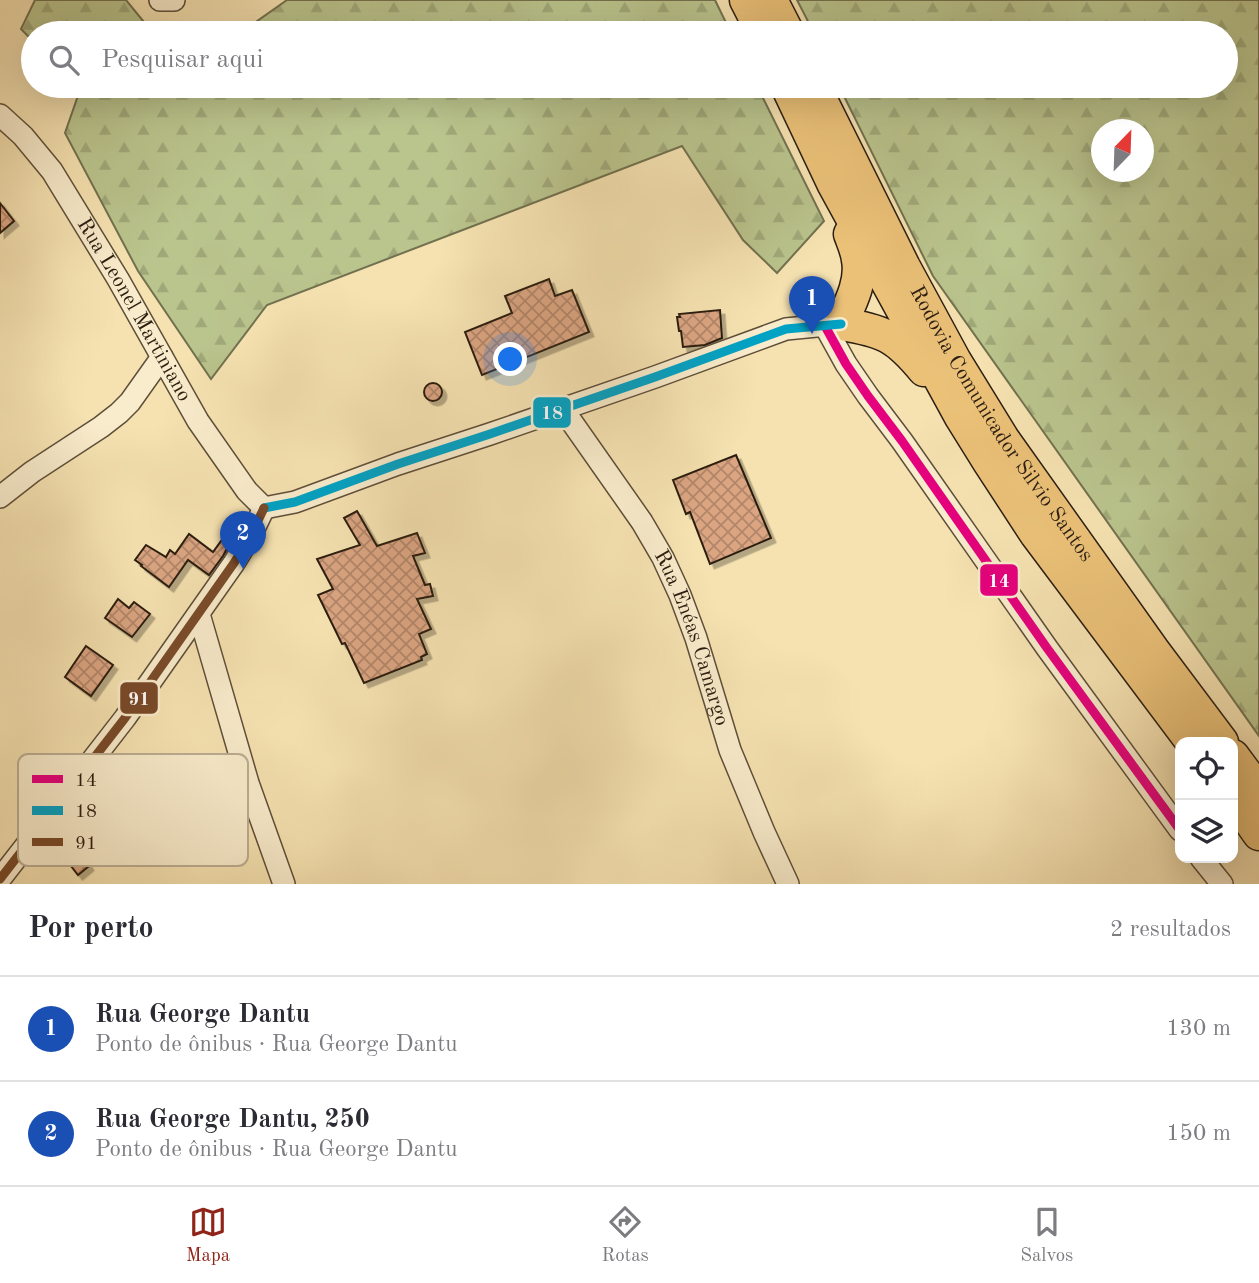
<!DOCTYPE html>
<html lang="pt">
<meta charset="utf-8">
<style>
:root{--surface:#fff;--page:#f2f2f3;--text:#2b2b33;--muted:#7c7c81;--line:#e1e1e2;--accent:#8f2418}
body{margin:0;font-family:"Old Standard TT",serif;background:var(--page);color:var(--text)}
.controls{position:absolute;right:21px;bottom:21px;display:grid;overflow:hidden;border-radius:14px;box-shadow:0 7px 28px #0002}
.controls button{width:63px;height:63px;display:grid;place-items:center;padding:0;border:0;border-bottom:2px solid var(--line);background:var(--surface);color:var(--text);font:35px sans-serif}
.compass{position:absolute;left:1091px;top:119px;width:63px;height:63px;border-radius:50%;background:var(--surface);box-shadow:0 7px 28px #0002;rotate:23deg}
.you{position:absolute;left:511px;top:360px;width:24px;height:24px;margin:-18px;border:5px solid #fff;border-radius:50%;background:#1a73e8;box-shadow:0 0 0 10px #1a73e833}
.badge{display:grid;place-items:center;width:46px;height:46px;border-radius:50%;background:var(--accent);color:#fff;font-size:23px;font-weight:700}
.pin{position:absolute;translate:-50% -58px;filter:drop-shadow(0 2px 4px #0008)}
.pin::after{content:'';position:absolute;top:37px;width:24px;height:21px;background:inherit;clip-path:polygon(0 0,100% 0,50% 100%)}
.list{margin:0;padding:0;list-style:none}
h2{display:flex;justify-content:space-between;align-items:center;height:91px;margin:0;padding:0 28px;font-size:30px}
h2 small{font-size:23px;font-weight:400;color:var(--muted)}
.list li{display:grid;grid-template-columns:46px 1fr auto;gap:21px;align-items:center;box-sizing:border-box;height:105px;padding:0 28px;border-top:2px solid var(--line)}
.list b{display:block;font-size:26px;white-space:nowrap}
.list p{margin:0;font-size:23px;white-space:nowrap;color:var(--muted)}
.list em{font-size:23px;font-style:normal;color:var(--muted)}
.icon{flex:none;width:38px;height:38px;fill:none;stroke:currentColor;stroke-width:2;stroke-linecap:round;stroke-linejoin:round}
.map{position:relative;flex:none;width:1259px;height:884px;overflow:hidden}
.search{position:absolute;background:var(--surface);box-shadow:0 7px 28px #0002;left:21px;right:21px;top:21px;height:77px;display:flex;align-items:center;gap:18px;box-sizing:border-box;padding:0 24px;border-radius:38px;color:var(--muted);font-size:26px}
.sheet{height:301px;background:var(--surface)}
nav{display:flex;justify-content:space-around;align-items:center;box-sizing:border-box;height:98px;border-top:2px solid var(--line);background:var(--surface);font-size:19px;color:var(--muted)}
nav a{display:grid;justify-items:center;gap:4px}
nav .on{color:var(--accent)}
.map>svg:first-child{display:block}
</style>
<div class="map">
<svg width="1259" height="884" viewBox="0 0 1259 884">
<defs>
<pattern id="forest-firs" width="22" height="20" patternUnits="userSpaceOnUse" patternTransform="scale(1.75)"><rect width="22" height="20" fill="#bac48d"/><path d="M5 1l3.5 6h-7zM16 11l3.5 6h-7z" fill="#a0a879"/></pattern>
<pattern id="building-cross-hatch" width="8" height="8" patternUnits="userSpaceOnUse" patternTransform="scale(1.75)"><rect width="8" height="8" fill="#dba582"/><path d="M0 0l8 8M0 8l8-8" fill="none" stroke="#b28669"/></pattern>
<filter id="shadow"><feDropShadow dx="4.5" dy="4.5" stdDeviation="0" flood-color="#0004"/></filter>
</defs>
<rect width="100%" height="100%" fill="#f6e2b1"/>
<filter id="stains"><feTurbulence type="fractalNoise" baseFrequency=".00286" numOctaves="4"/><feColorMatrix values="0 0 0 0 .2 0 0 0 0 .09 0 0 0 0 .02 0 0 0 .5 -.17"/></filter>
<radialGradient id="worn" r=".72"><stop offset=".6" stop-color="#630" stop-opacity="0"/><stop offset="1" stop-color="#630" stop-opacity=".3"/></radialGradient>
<g fill="url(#forest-firs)" stroke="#72714f" stroke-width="2" fill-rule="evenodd">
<path d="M35 0H126L153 33H33V41L21 29Z"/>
<path d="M287 0H715L731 33H240Z"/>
<path d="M797 0H1259V736L933 276 839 86H1226V33H814ZM1102 130H1144V172H1102Z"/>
<path d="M80 86H757L824 221 777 273 743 240 682 146 267 305 211 379 138 271 65 133 81 87Z"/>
</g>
<g fill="url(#building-cross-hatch)" stroke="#2b1e11" stroke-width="2" filter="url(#shadow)">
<path d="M0 203 14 221 0 233Z"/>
<path d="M549 279 555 296 572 290 589 332 482 375 465 332 512 313 505 296Z"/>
<path d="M720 310 722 338 705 345 683 347 681 331H679L677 317H680L679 314Z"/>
<circle cx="433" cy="392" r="9"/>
<path d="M736 455 771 538 710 564 690 512 686 514 673 480Z"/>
<path d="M357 511 377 546 417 533 425 553 413 556 425 585 430 584 433 596 417 599 431 629 419 634 427 654 421 657 422 660 364 683 345 643 342 644 318 595 333 589 317 559 360 545 344 518Z"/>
<path d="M240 524 223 556 209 575 188 560 169 587 141 566 142 565 135 560 146 545 166 557 170 550 175 554 189 534 213 552 229 530Z"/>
<path d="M118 599 129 608 134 602 150 614 132 637 105 618Z"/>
<path d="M86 646 113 665 91 696 65 677Z"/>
<path d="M77 848 89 866 78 875 64 857Z"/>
</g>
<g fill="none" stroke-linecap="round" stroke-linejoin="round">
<defs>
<g id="minor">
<path d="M160 0H174"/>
<path id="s1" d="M0 115 23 136 52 171 118 279 198 421 247 491 264 508"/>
<path d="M825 326 846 364 868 396 902 441 1047 648 1180 830"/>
<path id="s2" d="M562 408 642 522 663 558 680 595 696 638 730 750 764 832 788 884"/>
<path d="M0 497 32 472 101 427 119 413 130 402 162 357"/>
<path d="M264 508 295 502 398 464 490 434 655 377 786 329 837 324"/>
<path d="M199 614 248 783 284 884"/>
<path d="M1201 858 1222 884"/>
<path d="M0 879 125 718 234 563 251 535 264 508"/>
</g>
<g id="highway">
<path d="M746 0 763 33"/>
<path d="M771 0 788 33"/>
<path d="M787 86 833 183 961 417 989 462 1036 534 1192 742"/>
<path id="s3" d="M814 86 904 267 955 361 1003 439 1153 650 1222 742"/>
<path d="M850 234C853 242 857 251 858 260 862 282 850 304 841 324 884 331 896 336 924 370"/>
<path d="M1233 756 1259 791"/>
<path d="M1233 797 1259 834"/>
</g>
</defs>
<use href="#minor" stroke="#5e4f39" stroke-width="24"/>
<use href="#highway" stroke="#2b1e11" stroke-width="35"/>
<use href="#minor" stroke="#f9eccc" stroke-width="21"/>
<use href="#highway" stroke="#ebc178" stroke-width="32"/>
<defs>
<path id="bus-1" d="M825 326 846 364 868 396 902 441 1047 648 1180 830"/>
<path id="bus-2" d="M264 508 295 502 398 464 490 434 655 377 786 329 841 324"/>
<path id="bus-3" d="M0 879 125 718 234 563 251 535 264 508"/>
</defs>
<use href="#bus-1" stroke="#f9eccc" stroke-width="14"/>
<use href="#bus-2" stroke="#f9eccc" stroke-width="14"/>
<use href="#bus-3" stroke="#f9eccc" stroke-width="14"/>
<use href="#bus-1" stroke="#e5007d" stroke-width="9"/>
<use href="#bus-2" stroke="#02a2c5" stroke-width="9"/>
<use href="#bus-3" stroke="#7a4b2a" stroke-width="9"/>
</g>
<g text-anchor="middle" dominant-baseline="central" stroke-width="5" stroke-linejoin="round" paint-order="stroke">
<g font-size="21" fill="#2b1e11" stroke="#f9eccc">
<text stroke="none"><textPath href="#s1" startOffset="238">Rua Leonel Martiniano</textPath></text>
<text stroke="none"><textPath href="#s3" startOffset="387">Rodovia Comunicador Silvio Santos</textPath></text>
<text stroke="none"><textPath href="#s2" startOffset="266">Rua Enéas Camargo</textPath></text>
</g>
</g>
<rect x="18" y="754" width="230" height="112" rx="10" fill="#f9eccc" stroke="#bbae94" stroke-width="2"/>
<rect x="32" y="775" width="31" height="8" fill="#e5007d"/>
<rect x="32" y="806" width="31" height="9" fill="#02a2c5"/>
<rect x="32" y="838" width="31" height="8" fill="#7a4b2a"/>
<g font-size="19" fill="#2b1e11">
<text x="75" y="786">14</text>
<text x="75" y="817">18</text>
<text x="75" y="849">91</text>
</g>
<g stroke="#f9eccc" stroke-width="2.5">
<rect x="532" y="396" width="40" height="33" rx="7" fill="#02a2c5"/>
<rect x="979" y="563" width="40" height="34" rx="7" fill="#e5007d"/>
<rect x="119" y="681" width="40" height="34" rx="7" fill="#7a4b2a"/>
</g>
<g font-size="19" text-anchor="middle" font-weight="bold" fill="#fff">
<text x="552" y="419">18</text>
<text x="999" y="587">14</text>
<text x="139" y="705">91</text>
</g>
<rect width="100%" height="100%" filter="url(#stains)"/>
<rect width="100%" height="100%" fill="url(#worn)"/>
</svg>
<div class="controls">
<button><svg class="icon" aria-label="locate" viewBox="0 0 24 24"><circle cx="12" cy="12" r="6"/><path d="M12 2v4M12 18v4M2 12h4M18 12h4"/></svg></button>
<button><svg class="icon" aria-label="layers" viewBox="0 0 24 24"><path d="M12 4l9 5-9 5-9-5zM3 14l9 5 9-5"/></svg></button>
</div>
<svg class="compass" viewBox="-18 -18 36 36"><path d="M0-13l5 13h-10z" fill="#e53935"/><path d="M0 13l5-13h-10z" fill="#7c7c81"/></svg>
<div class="you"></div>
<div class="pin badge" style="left:812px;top:334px;background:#1a4fb4">1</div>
<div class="pin badge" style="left:243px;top:569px;background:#1a4fb4">2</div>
<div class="search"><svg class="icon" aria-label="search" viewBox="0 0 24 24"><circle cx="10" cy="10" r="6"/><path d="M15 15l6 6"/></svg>Pesquisar aqui</div>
</div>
<section class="sheet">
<h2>Por perto<small>2 resultados</small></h2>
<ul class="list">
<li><span class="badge" style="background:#1a4fb4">1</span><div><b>Rua George Dantu</b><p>Ponto de ônibus · Rua George Dantu</p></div><em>130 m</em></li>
<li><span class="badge" style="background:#1a4fb4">2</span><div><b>Rua George Dantu, 250</b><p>Ponto de ônibus · Rua George Dantu</p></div><em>150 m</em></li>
</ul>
</section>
<nav>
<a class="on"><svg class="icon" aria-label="map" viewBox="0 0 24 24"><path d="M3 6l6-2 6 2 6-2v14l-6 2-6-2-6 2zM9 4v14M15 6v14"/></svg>Mapa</a>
<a><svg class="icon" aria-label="directions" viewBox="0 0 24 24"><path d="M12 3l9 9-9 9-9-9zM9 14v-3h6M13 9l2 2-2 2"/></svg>Rotas</a>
<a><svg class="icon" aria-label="saved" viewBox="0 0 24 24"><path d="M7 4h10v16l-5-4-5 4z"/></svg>Salvos</a>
</nav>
